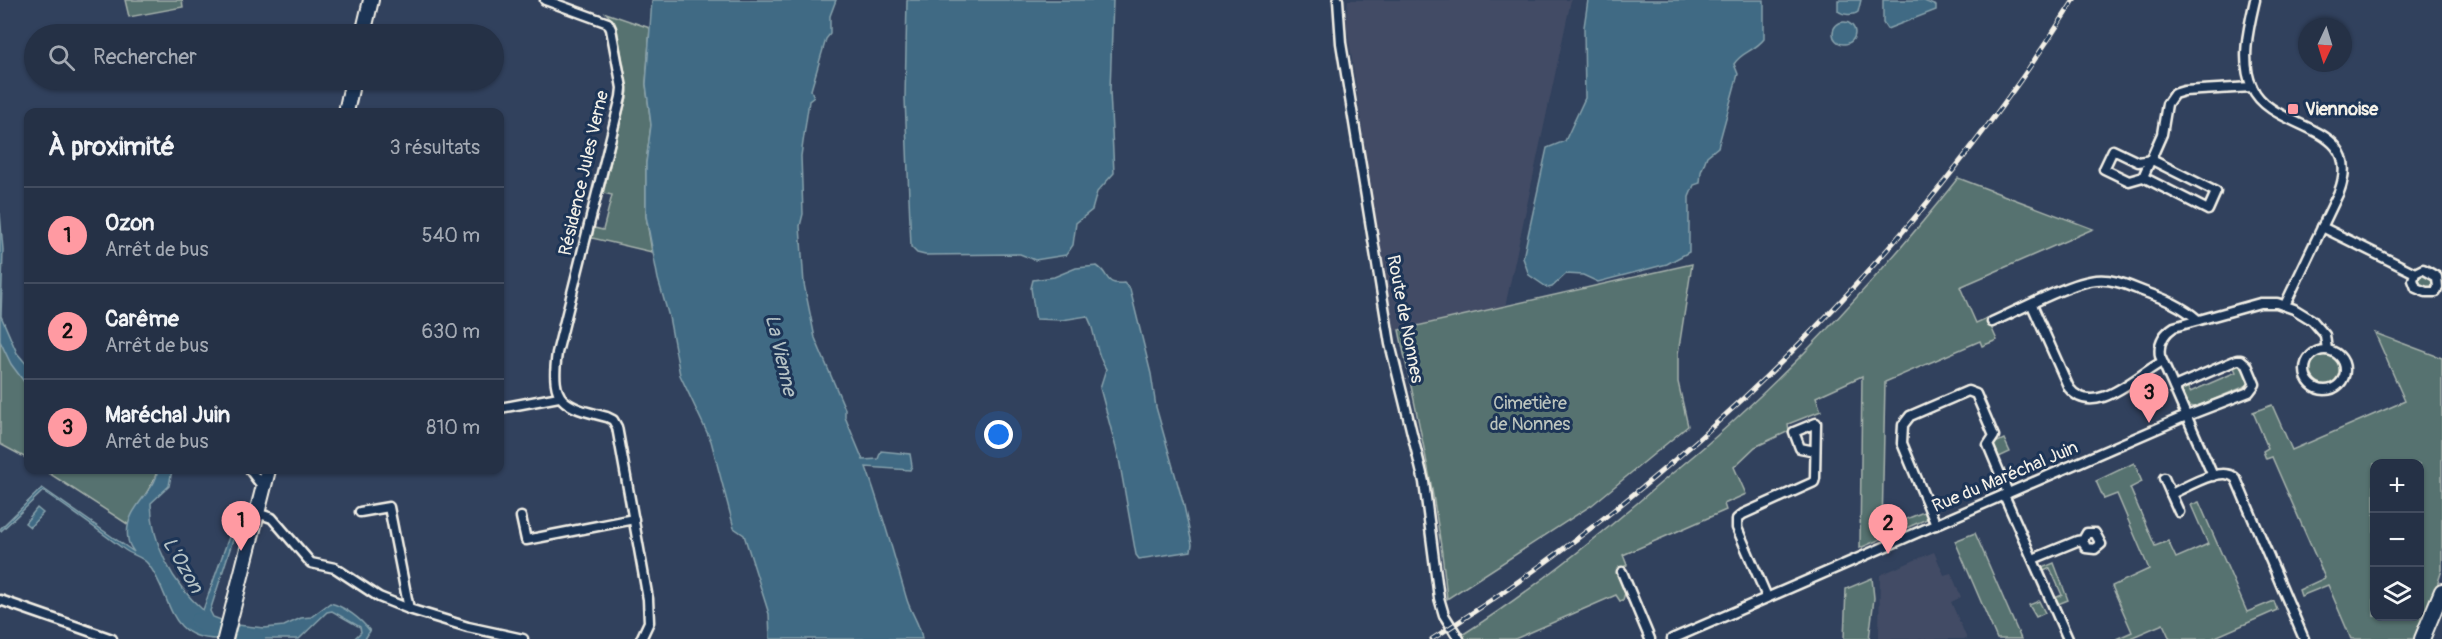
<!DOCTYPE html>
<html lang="fr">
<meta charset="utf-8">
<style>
:root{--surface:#253146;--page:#2d394d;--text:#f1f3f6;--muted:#a3a9b3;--line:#424c5f;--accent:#ff9aa2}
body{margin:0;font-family:Pangolin,sans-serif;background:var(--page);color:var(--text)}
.controls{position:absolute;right:18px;bottom:18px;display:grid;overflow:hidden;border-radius:12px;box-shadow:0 2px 4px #0004}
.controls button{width:54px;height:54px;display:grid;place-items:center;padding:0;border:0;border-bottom:2px solid var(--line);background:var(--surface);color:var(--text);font:30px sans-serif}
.compass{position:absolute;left:2298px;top:18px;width:54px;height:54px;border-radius:50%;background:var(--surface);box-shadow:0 2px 4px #0004;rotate:184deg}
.you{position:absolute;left:999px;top:435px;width:21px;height:21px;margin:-15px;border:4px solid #fff;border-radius:50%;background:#1a73e8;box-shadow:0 0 0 9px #1a73e833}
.badge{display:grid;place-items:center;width:39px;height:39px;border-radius:50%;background:var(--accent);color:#111;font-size:20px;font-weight:700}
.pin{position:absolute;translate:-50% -50px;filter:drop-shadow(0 2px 3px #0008)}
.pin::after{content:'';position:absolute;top:32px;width:21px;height:18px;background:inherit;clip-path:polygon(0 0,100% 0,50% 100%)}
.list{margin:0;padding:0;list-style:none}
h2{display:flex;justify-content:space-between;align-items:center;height:78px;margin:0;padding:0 24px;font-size:26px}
h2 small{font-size:20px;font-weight:400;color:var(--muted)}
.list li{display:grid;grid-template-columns:39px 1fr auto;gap:18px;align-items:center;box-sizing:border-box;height:96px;padding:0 24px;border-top:2px solid var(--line)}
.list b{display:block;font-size:22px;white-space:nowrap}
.list p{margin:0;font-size:20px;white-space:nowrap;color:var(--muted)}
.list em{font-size:20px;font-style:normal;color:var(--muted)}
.icon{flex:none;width:33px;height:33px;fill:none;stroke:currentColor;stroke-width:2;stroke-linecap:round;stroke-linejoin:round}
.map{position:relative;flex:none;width:2442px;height:639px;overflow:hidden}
.search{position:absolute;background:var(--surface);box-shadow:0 2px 4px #0004;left:24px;top:24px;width:480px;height:66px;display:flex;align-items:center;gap:15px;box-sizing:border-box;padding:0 21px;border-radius:33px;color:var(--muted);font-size:22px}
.panel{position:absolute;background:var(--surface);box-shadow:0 2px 4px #0004;left:24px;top:108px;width:480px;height:366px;border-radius:12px}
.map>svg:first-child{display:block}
</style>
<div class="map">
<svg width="2442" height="639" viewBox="0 0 2442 639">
<rect width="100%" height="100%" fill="#31415d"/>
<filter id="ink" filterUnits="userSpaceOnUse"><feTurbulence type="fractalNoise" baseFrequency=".0167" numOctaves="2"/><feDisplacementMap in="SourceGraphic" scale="12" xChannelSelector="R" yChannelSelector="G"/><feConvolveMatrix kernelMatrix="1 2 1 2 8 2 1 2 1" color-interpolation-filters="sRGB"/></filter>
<g filter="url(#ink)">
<g fill="#434c65">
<path d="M1348 0H1571L1505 307 1393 331 1346 21Z"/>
<path d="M1934 552 1944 575 1951 573 1961 597 1951 602 1967 639H1879L1880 575Z"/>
</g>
<g fill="#577270" stroke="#a6b2ac" stroke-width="1.5" fill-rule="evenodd">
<path d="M125 0H182L183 7 129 17Z"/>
<path d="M606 13 650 28 646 84 651 125 646 163V216L652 252 592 238 594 228 603 230 612 195 603 193 628 92 617 29 615 23Z"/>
<path d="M1958 178 2093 229 1960 287 1976 323 1987 318 1997 340 1982 346 1980 341 1885 382 1882 529 1926 511 1929 518 1860 548 1862 376 1816 397 1821 411 1788 424 1789 431 1755 447 1734 467 1746 494 1724 504 1726 510 1623 555 1627 565 1623 567 1625 572 1618 576 1625 593 1623 600 1620 601 1616 595 1515 639H1465L1462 635C1532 591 1595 540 1657 486 1682 465 1709 444 1733 421 1815 347 1890 264 1958 178Z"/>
<path d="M1692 264 1678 354V382L1688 426 1592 505 1447 599C1439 507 1418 420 1399 330Z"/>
<circle cx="2426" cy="282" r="7"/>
<path d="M2375 333 2442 358V570L2432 601 2417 639H2351L2328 585 2301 596 2299 590 2325 578 2272 457 2266 459 2263 451 2268 448 2253 412 2272 405 2292 450 2405 401ZM2374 464H2420V616H2374Z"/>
<path d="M0 337 28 381V459L0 444Z"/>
<circle cx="2326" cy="370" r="17"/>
<path d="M2239 364 2243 365 2249 378 2248 385 2196 407 2188 406 2182 393 2183 388 2187 386 2190 392 2236 372 2233 365Z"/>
<path d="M2004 439 2010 452 1999 457 1993 444Z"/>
<path d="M2134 463 2142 482 2130 488 2155 546 2168 541 2176 558 2208 544 2191 505 2199 502 2247 612 2274 601 2277 610 2211 639H2170L2163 624 2128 639H2116L2132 632 2112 586 2149 569 2117 494 2104 499 2096 481Z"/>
<path d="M44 470H156L157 471C151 493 136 502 129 525Z"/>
<path d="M1975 533 2021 639H1997L1955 541Z"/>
<path d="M2054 563 2068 600 2058 604 2055 598 2062 595 2050 568 2044 571 2042 568Z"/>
<path d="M1872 578 1874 598 1869 639H1844L1846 589Z"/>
<path d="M2039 601 2045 613 2036 617 2029 605Z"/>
</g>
<g fill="#3f6b84" stroke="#87a1ac" stroke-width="1.5">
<path d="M652 0H836L830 16V34L826 39 811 90 814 97 809 101 801 156 803 214 800 226 804 284 815 338 845 409V417L863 460 878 459 881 451 910 454 912 466 910 470 866 467C882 511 894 556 907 600 911 613 921 626 922 639H770L769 614 744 535 734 528 711 441 680 375 669 317 658 279 646 216V163L651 125 646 84Z"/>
<path d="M907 0H1113L1110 91 1114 173 1097 192 1092 210 1076 223 1073 245 1066 255 1035 260 1020 254 925 255 917 253 911 247 905 98Z"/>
<path d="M1588 0H1764V39C1755 51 1741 52 1734 64L1738 74 1718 147 1707 156 1701 172 1700 183 1694 185 1689 197V252L1667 264 1598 282 1583 275 1566 274 1552 287 1548 288 1529 275 1523 258 1547 148 1565 141 1585 98 1584 27Z"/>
<path d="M1838 0H1861L1858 12C1853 16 1843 15 1838 11Z"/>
<path d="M1883 0H1922L1936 6V10L1887 29 1883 23Z"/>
<circle cx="1844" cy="33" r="11"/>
<path d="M0 213 3 250 1 316 17 353 28 366V387L11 364 0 341Z"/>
<path d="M1097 266C1111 275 1103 285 1124 283L1130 289 1151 374 1156 407 1184 506 1192 544 1191 551 1139 559 1136 555 1119 459 1100 388 1106 369C1094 352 1095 326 1087 316L1062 320 1036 319 1035 315 1031 288 1033 280 1054 277 1076 268Z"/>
<path d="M157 470H172L169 486 151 503C152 545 172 583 203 610L235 520 239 521 210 611 213 617 221 620 217 639C165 639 173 595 148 564 143 557 132 555 125 550 98 530 71 510 43 491L1 531 0 529 42 488 134 552C132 549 128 544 128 539 122 508 160 489 157 470Z"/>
<path d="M37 508 43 513 30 527 25 523Z"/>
<path d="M330 603C344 606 361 619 370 631L365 639H354L361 632 360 627 332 611 327 612 299 639H234L238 625 264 628 284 626 301 618 311 617Z"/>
</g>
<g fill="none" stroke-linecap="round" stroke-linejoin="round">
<path stroke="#3f6b84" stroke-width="16" d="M198 621 218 631 257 639"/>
<defs>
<g id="street">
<path d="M545 0 608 23 611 29 622 88 621 97 557 353C550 403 563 406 607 417L613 420 617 427 648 599 649 622 641 639"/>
<path d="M1338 0 1341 43 1390 344 1424 482 1439 598 1444 615 1459 639"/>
<path d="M2255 0C2249 26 2240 61 2252 87 2272 133 2366 121 2339 192L2285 305"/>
<path d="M2143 177 2129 181 2104 169 2113 150 2138 162 2152 160 2216 192 2208 210 2143 177 2162 134 2167 104 2174 94 2184 91 2252 87"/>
<path d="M2322 227 2415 273 2413 280 2416 288 2426 292H2436L2438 287 2437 277 2423 269 2415 273"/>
<path d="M2032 305 2069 388C2094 420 2138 374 2162 362"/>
<path d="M1992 322C2017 311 2071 282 2096 280 2113 278 2129 286 2145 292 2165 299 2182 306 2198 320"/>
<circle cx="2325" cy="370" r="20"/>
<path d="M500 408 559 397"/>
<path d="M250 470 259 482 264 484"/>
<path d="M2213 476 2160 356C2158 343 2163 334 2174 327L2260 303H2277L2294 309 2312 320 2325 335 2327 350"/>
<path d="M2164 478 2171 494"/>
<path d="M2004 495 2068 639"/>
<path d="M360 512 389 507 409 609"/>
<path d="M2179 512 2171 494C2187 487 2223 464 2236 479L2304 639"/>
<path d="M257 513 272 518 311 563 335 568 379 597 409 609 468 627 523 639"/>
<path d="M521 517 526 540 634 519"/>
<path d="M1936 525 1902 443 1903 425 1910 416 1968 391 1976 394 1994 436 1988 445 2008 493"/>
<path d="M2033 559 2077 541 2083 540 2087 533H2095L2101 544 2095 549 2086 548 2083 540"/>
<path d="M1622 572 1650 639"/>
<path d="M1767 597 1737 528V519L1743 514 1814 482 1815 478 1816 423 1794 432 1800 448 1815 451"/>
<path d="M0 600 112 639"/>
<path d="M1672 639 2179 419 2249 392 2255 384 2247 365 2241 360H2237L2174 387"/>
</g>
<g id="primary">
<path d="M363 34 371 0"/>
<path d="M346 112 353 80"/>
<path d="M225 639 268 470"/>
<path d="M2422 639 2442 591"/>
</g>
</defs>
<use href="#street" stroke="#f4f1e8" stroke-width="13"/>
<use href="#primary" stroke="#f4f1e8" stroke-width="18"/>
<use href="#street" stroke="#1d3557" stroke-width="8"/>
<use href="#primary" stroke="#1d3557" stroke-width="14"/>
<defs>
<path id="rail" d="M1432 639C1689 477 1911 257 2074 0"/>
</defs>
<use href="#rail" stroke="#f4f1e8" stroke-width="5"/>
<use href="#rail" stroke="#1d3557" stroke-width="3" stroke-dasharray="9" stroke-linecap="butt"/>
</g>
</g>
<rect fill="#ff9aa2" stroke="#1d3557" stroke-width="2" x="2287" y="103" width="12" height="12" rx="3"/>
<g text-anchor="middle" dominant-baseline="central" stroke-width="6" stroke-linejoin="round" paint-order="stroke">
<g font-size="18" font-weight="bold" fill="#f4f1e8" stroke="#1d3557" text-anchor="start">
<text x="2305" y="109">Viennoise</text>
</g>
<g font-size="18" fill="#f4f1e8" stroke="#1d3557">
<text transform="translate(584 173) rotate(-77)">Résidence Jules Verne</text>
<text transform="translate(1405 319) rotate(79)">Route de Nonnes</text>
<text transform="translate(2005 477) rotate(-23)">Rue du Maréchal Juin</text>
</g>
<g font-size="18" fill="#bdc5be" stroke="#1d3557">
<text x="1530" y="403">Cimetière<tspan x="1530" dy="21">de Nonnes</tspan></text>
</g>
<g font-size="20" font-style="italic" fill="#b5c2c5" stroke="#1d3557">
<text transform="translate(781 355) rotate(77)">La Vienne</text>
<text transform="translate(183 565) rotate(60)">L'Ozon</text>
</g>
</g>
</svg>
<div class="controls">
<button>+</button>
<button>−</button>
<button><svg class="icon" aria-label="layers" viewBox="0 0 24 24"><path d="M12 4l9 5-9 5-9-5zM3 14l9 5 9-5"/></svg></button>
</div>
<svg class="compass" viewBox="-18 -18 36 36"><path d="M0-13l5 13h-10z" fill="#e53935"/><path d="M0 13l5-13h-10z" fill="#a3a9b3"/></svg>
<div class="you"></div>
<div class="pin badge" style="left:241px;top:551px">1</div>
<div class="pin badge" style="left:1888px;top:554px">2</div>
<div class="pin badge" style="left:2149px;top:423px">3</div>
<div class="search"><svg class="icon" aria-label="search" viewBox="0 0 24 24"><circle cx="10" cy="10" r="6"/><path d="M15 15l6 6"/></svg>Rechercher</div>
<section class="panel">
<h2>À proximité<small>3 résultats</small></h2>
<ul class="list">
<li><span class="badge">1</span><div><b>Ozon</b><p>Arrêt de bus</p></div><em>540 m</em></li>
<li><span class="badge">2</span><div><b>Carême</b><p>Arrêt de bus</p></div><em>630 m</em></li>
<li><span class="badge">3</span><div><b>Maréchal Juin</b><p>Arrêt de bus</p></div><em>810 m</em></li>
</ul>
</section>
</div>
